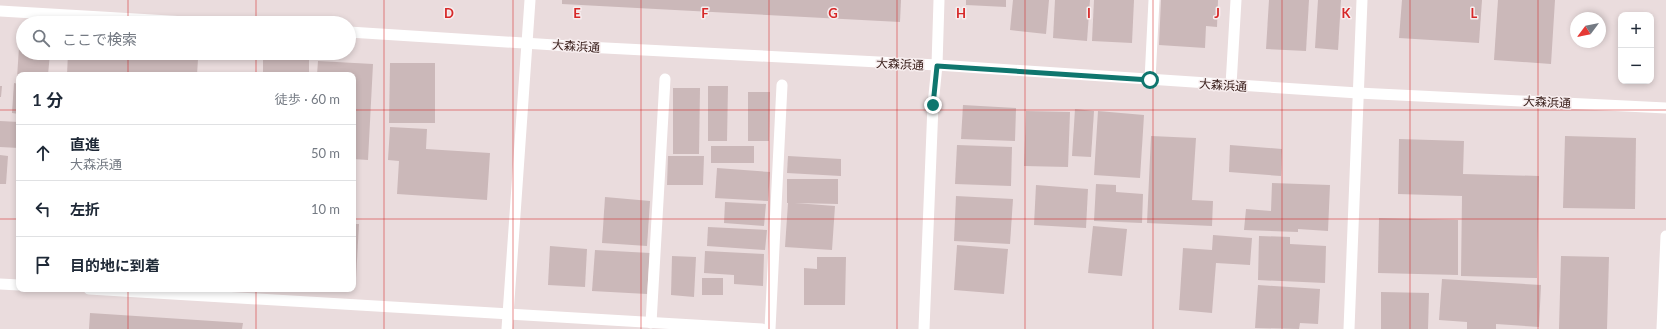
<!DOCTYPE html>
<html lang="ja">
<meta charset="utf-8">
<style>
:root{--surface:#fff;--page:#f6f6f7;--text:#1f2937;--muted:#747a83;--line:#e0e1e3}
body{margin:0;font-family:Lato,"Noto Sans JP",sans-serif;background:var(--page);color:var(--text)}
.controls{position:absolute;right:12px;top:12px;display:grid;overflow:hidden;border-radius:8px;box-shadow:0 2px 6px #0003}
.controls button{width:36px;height:36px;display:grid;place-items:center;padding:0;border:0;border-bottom:1px solid var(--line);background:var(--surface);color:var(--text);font:20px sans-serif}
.compass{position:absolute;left:1570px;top:12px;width:36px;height:36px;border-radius:50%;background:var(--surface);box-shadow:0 2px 6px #0003;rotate:238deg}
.stop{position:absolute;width:12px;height:12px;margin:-9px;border:3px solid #0f766e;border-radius:50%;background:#fff}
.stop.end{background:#0f766e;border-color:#fff;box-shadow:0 1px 4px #0008}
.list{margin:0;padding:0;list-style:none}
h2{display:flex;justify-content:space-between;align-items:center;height:52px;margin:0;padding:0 16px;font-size:17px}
h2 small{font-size:13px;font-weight:400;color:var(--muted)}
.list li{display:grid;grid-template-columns:26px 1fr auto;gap:12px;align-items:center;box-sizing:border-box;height:56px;padding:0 16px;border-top:1px solid var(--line)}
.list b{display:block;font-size:15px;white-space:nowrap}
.list p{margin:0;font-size:13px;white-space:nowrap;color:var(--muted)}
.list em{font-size:13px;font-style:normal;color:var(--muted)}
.icon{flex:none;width:22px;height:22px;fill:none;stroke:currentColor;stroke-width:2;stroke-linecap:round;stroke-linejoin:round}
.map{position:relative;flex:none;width:1666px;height:329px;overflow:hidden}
.search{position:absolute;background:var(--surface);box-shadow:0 2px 6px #0003;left:16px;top:16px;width:340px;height:44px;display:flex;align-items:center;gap:10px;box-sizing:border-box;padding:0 14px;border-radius:22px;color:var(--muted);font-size:15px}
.panel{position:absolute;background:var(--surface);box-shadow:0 2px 6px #0003;left:16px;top:72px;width:340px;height:220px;border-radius:8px}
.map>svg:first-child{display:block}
</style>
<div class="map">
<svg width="1666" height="329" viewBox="0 0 1666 329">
<rect width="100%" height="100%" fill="#eadcdd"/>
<g fill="#cbb8b9">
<path d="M562 0H901L900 22 562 4Z"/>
<path d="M966 0H1006V7L966 5Z"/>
<path d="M1013 0H1049L1046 34 1010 30Z"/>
<path d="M1055 0H1090L1087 41 1053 38Z"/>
<path d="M1094 0H1134L1132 43 1092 41Z"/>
<path d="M1161 0H1218L1217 27 1206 26 1205 48 1159 45Z"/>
<path d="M1269 0H1309L1306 51 1266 49Z"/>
<path d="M1318 0H1341L1338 50 1315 48Z"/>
<path d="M1402 0H1482L1479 43 1399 38Z"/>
<path d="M1498 0H1555L1551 64 1494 60Z"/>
<path d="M19 47 23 48V53H50L48 75H19V78H17Z"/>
<path d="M68 53H111L198 59 197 75H67Z"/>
<path d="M263 59 309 60V75H263Z"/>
<path d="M318 61 373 64 368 160 353 159V75H317Z"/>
<path d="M390 63H435V123H389Z"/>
<path d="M14 83 19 84V114L12 113Z"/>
<path d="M0 86H2L1 97H0Z"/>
<path d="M708 86H728L727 141H708Z"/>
<path d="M673 88H700L699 154H673Z"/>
<path d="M748 92H770L769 141H748Z"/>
<path d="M963 105 1016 108 1015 141 961 139Z"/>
<path d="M1075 109 1094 111 1091 157 1072 156Z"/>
<path d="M1026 111 1070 112 1068 167 1024 166Z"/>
<path d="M1098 111 1144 115 1140 178 1094 175Z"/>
<path d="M0 121 19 122V148L0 147Z"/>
<path d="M390 127 427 129 426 149 490 153 487 200 397 194 399 161 388 160Z"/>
<path d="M1151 136 1196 138 1192 200 1213 201 1212 226 1147 223Z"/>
<path d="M1565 136 1636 138 1635 209 1563 208Z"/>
<path d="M1399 139 1464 141 1463 174 1539 176 1537 278 1461 276 1462 196 1398 194Z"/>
<path d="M957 145 1012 147 1011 186 955 184Z"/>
<path d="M1230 145 1282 149 1281 176 1229 172Z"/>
<rect x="711" y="146" width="43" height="17"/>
<path d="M0 155 8 156 6 184H0Z"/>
<path d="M668 156H704L703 185H667Z"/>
<path d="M788 156 841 159V176L787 173Z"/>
<path d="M717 168 770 172 768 201 715 198Z"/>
<path d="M353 175H356L354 200H353Z"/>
<path d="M787 179H838V204L795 203 835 206 832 250 785 247 788 203H787Z"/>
<path d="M1272 183 1330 185 1328 231 1298 229V232L1244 230 1246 209 1271 211Z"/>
<path d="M1096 184 1116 185V192L1143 194 1142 223 1094 221Z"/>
<path d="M1036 185 1088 189 1086 228 1034 225Z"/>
<path d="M956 196 1013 199 1010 244 954 241Z"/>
<path d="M605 197 650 201 647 246 602 243Z"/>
<path d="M725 202 766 204 764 226 724 223Z"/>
<path d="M1379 218 1458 220V275L1378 273Z"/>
<path d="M353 224H359L356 278 353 277Z"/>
<path d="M1093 226 1127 229 1122 276 1088 273Z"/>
<path d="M708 227 767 230 765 250 707 246Z"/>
<path d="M1213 235 1252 238 1250 265 1216 263 1212 313 1179 310 1183 248 1212 250Z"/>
<path d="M1259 236 1290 237V244L1326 246 1325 283 1258 280Z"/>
<path d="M957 245 1008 249 1004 294 954 290Z"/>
<path d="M550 246 587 249 585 287 548 285Z"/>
<path d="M595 250 650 253 647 294 592 291Z"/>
<path d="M705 251 764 254 763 286 734 284V275L704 273Z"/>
<path d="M672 256 696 257 694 297 671 295Z"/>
<path d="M1561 256 1609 257 1607 329H1559Z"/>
<path d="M817 257H846L845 305H804V268L817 269Z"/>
<rect x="702" y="278" width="21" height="17"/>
<path d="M1442 279 1541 285 1539 327 1496 324V329H1467V322L1439 320Z"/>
<path d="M1258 285 1320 289 1318 324 1300 323 1299 329 1255 328Z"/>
<path d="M1381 292 1429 293 1428 329H1381Z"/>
<path d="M90 313 243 323 242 329H89Z"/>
</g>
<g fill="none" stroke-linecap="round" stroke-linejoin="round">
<path stroke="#fff" stroke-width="11" d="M1231 85 1236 0"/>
<g stroke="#fff" stroke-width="11">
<path d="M1150 80 1154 0"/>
<path d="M0 284 19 285"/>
<path d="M89 289 762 329"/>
<path d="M651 323 665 79"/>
<path d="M770 329 782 85"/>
<path d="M924 329 933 105 937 65 939 0"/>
<path d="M1662 329 1666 236"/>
</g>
<g stroke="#fff" stroke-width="11">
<path d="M0 11 203 23"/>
<path d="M349 32 586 47 937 65 1358 93 1666 108"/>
<path d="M507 329 530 0"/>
<path d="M1349 329 1362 0"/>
</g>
</g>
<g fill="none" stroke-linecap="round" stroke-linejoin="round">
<path stroke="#0f766e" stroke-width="5" d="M933 105 937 66 1150 80"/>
</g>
<path fill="none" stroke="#d62828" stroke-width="1" stroke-opacity="0.55" d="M128 0V23M256 0V23M384 0V329M513 0V329M641 0V329M769 0V329M897 0V329M1025 0V329M1153 0V329M1282 0V329M1410 0V329M1538 0V329M128 53V75M256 53V75M0 110H19M353 110H1666M0 219H19M353 219H1666M128 289V329M256 289V329"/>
<g text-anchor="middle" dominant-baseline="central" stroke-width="3" stroke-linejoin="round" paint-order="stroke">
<g font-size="12" fill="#3b211d" stroke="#f7edee">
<text transform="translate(576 46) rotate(4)">大森浜通</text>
<text transform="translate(900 64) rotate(3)">大森浜通</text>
<text transform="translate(1223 85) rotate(4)">大森浜通</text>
<text transform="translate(1547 102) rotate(3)">大森浜通</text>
</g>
</g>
<g font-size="13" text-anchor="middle" font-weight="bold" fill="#d62828" stroke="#f7edee" stroke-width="3" stroke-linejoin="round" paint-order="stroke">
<text x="449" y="18">D</text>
<text x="577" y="18">E</text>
<text x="705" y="18">F</text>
<text x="833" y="18">G</text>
<text x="961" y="18">H</text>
<text x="1089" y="18">I</text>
<text x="1217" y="18">J</text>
<text x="1346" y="18">K</text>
<text x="1474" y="18">L</text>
</g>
</svg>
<div class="controls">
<button>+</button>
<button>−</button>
</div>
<svg class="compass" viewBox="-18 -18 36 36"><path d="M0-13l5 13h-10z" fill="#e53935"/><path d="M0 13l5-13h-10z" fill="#747a83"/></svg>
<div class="stop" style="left:1150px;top:80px"></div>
<div class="stop end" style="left:933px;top:105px"></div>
<div class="search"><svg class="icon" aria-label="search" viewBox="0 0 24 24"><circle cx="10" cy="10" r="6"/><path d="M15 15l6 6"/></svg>ここで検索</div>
<section class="panel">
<h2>1 分<small>徒歩 · 60 m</small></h2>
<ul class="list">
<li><svg class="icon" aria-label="ahead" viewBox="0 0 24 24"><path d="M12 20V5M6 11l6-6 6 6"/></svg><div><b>直進</b><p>大森浜通</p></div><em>50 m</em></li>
<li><svg class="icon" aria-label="left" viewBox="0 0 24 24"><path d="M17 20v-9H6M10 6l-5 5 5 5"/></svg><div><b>左折</b></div><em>10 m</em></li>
<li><svg class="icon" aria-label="arrive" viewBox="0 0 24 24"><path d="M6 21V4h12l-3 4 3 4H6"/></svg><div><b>目的地に到着</b></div></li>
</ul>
</section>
</div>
